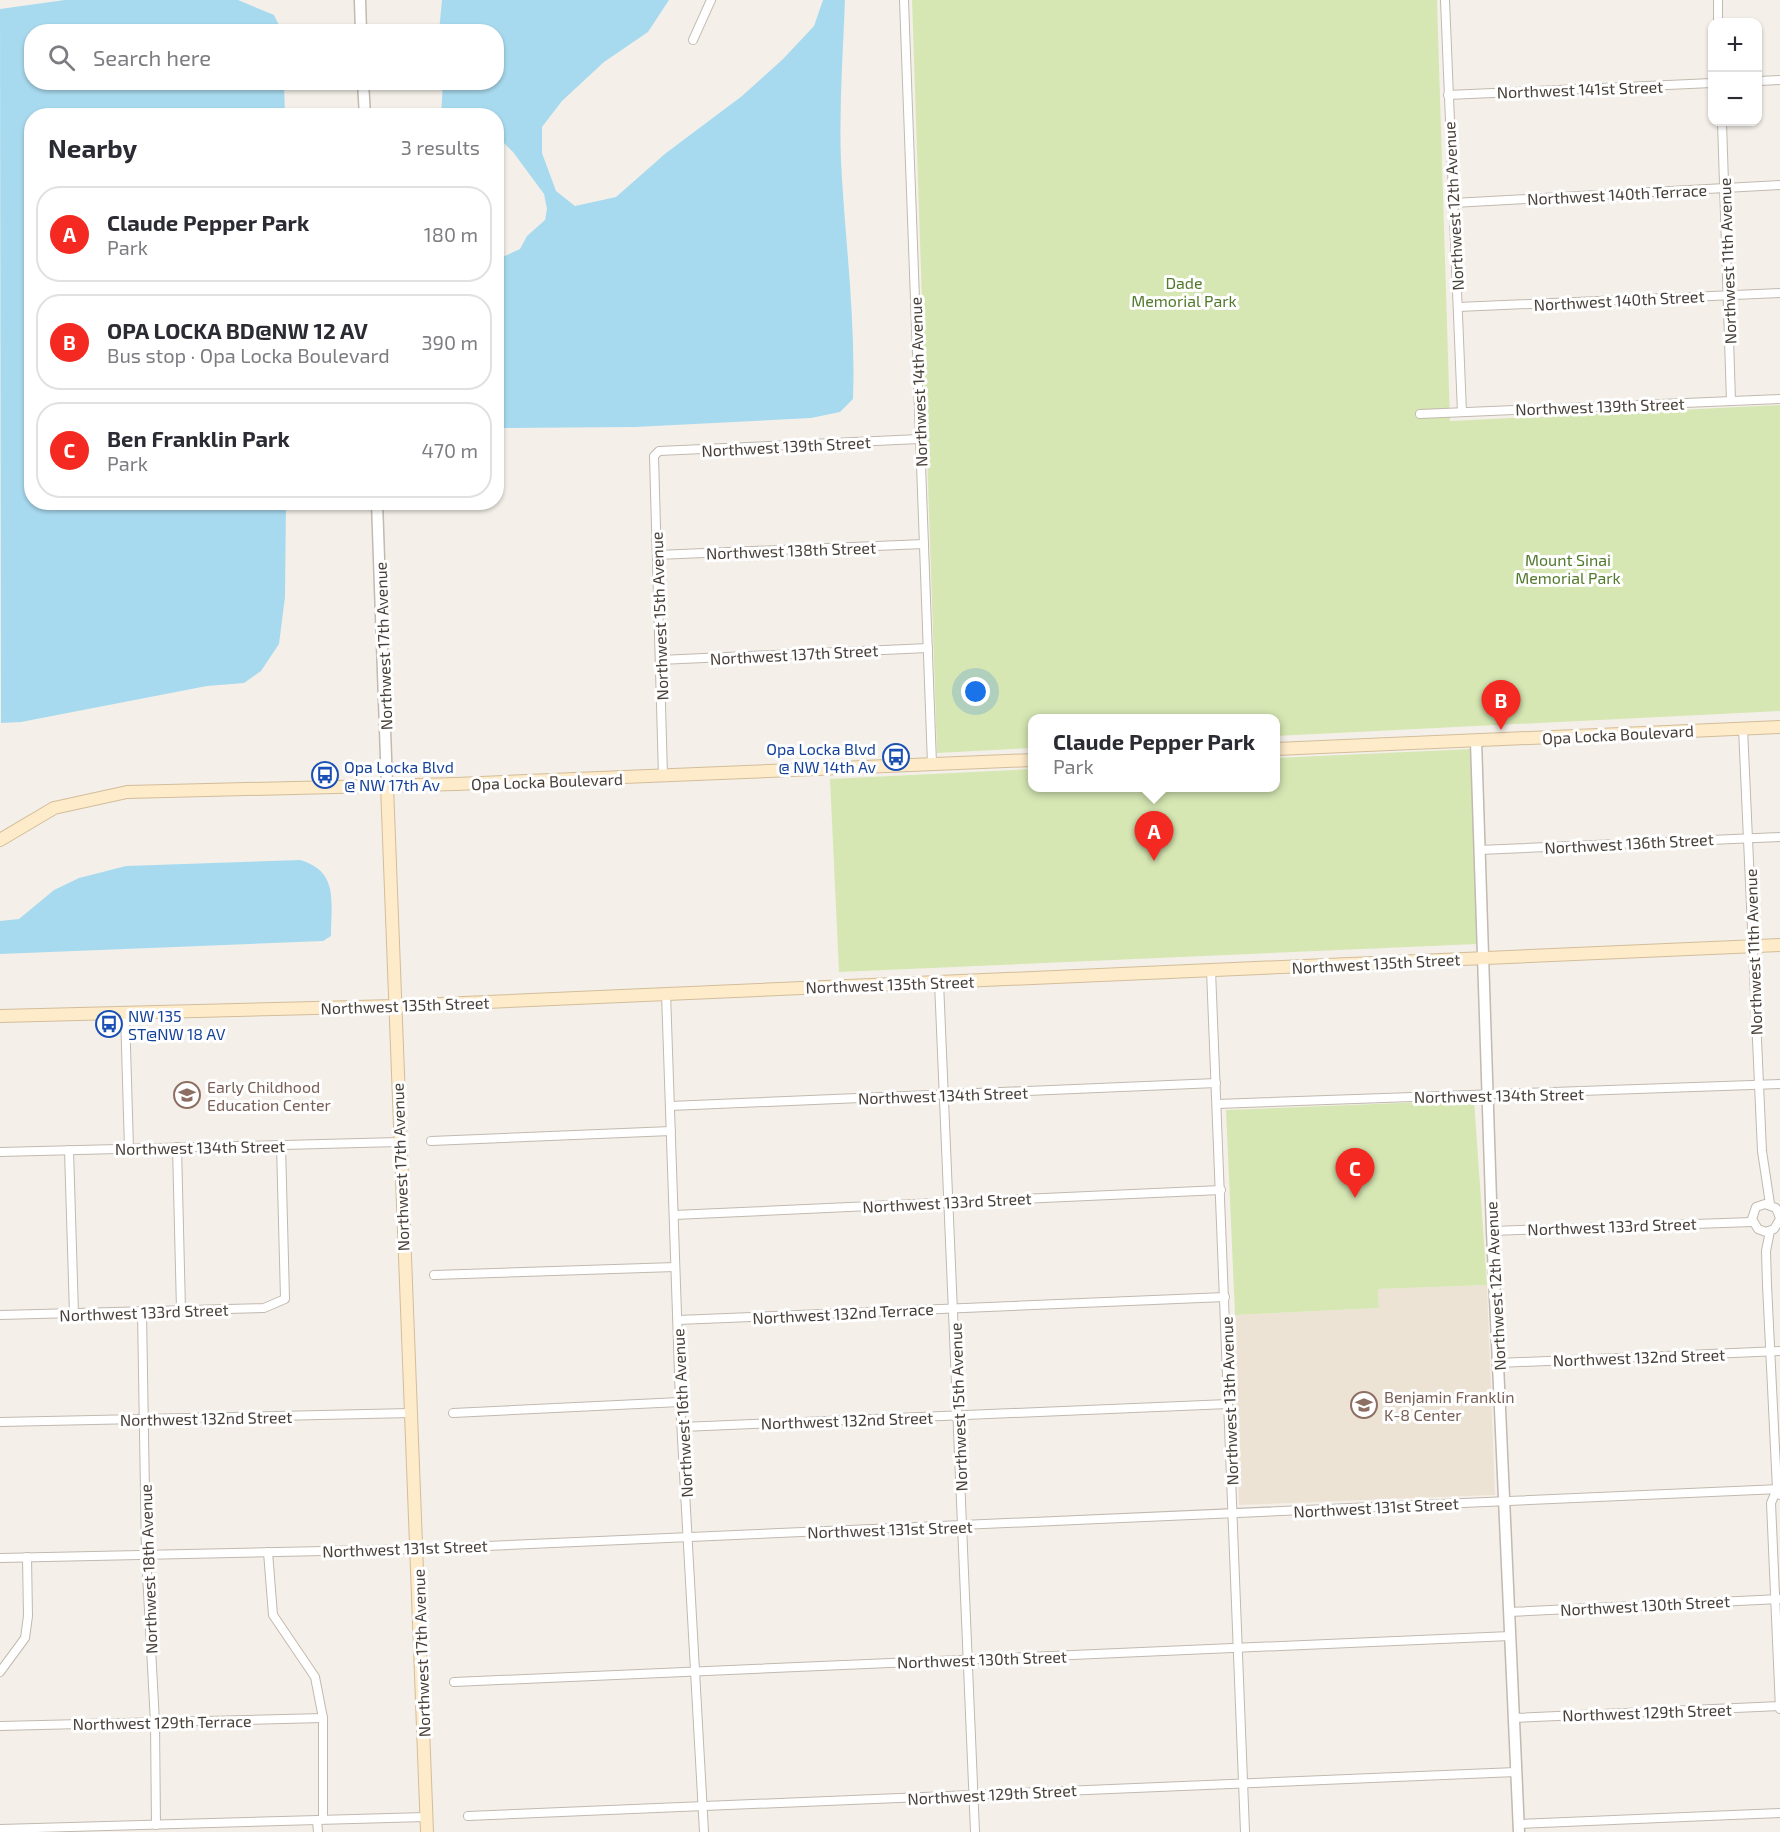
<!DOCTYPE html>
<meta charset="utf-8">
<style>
:root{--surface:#fff;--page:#f7f7f7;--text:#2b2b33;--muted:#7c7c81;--line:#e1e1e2;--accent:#f42921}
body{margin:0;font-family:"Exo 2",sans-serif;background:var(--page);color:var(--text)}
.controls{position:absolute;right:18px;top:18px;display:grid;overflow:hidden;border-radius:12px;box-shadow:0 2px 4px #0004}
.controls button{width:54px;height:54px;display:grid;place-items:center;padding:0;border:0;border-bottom:2px solid var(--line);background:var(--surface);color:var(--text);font:30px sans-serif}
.you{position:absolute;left:976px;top:692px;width:21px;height:21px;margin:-15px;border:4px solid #fff;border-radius:50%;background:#1a73e8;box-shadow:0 0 0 9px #1a73e833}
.badge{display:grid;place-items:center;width:39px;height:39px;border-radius:50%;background:var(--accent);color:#fff;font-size:20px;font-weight:700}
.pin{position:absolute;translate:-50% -50px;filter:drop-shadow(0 2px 3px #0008)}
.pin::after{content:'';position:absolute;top:32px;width:21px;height:18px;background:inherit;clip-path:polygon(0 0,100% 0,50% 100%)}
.popup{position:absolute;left:1028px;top:714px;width:252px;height:78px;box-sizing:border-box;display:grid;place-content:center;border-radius:12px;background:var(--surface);filter:drop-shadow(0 2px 4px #0005);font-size:20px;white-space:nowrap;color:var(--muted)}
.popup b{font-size:22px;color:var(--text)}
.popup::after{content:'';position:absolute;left:50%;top:100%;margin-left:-12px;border:12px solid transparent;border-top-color:var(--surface)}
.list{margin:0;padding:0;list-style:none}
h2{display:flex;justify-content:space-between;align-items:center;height:78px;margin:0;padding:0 24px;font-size:26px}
h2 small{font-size:20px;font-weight:400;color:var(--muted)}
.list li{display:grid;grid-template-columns:39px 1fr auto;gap:18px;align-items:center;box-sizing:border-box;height:96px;margin:0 12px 12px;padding:0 12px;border:2px solid var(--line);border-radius:24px}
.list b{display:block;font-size:22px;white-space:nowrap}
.list p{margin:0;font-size:20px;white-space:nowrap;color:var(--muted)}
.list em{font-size:20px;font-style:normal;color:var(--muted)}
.icon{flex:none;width:33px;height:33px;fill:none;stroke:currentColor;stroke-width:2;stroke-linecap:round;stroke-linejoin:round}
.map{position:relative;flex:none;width:1780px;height:1832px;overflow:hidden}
.search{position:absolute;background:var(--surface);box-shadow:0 2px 4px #0004;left:24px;top:24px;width:480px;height:66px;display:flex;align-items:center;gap:15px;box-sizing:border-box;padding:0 21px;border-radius:24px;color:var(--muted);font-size:22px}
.panel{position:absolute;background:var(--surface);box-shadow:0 2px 4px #0004;left:24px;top:108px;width:480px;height:402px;border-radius:24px}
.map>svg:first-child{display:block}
</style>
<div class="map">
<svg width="1780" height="1832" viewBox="0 0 1780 1832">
<rect width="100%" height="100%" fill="#f4f0e9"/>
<path fill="#ede3d4" d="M1487 1285 1495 1495 1239 1505 1235 1315 1379 1308 1378 1289Z"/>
<g fill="#d6e7b3">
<path d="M912 0H1437L1450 421 1780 405V711L1276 736V718H1032V748L937 753Z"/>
<path d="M1471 749 1477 944 839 972 830 779 1032 769V788H1276V758Z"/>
<path d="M1474 1100 1487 1285 1378 1289 1379 1308 1235 1315 1226 1110Z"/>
</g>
<g fill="#a8daef">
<path d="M65 0H238L274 15 282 31 32 32V82L284 83 285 115 32 116V502L286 503 285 597 279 644 261 671 244 683 207 686 21 722 1 723 0 9Z"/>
<path d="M442 0H669L648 32 604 62 562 101 542 127V153L556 191 575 206 616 197 666 153 742 96 783 59 814 26 823 0H845C843 54 839 107 841 161 845 240 856 320 853 399L840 412 811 418 635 427 497 428V252L505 256 520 249 527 236 545 220 547 209 544 194 513 152 497 136 496 116 441 115 443 83 496 82V32L439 31Z"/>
<path d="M300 860C339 871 331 902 331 936L323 941 0 954V921L19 919 54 890 79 878 126 866Z"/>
</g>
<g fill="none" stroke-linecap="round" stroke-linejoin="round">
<defs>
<g id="minor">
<path d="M904 0 932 764"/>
<path d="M1445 0 1462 412"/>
<path d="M1718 0V22"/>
<path d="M693 40 711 0"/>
<path d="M1758 81 1780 80"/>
<path d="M1448 95 1712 83"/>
<path d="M1722 122 1731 401"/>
<path d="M1453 203 1780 185"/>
<path d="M1458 307 1780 293"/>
<path d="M1420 414 1780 399"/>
<path d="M657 555 924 544"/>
<path d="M660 660 928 648"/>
<path d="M1743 728 1762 1151 1770 1204"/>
<path d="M663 776 654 456 659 451 919 439"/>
<path d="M1479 850 1780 837"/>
<path d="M1211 970 1245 1832"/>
<path d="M939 982 975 1832"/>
<path d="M666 993 680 1402 704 1832"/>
<path d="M125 1013 129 1149"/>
<path d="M1217 1104 1780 1084"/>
<path d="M670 1106 1216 1083"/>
<path d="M431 1141 671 1131"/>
<path d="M177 1147 181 1310"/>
<path d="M69 1150 74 1314"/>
<path d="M0 1152 399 1142"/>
<path d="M674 1215 1221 1190"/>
<path d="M1780 1218 1776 1208 1765 1204 1756 1207 1752 1219 1758 1229 1766 1232 1774 1229 1780 1219"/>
<path d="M1492 1231 1752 1222"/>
<path d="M1770 1231 1766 1251 1767 1285 1777 1489 1780 1495"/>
<path d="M434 1275 675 1267"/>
<path d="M142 1312 146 1554 155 1723 156 1825"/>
<path d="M0 1315 264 1308 285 1299 281 1145"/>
<path d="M678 1320 1225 1297"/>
<path d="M1498 1363 1780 1351"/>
<path d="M453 1413 680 1402"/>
<path d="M0 1422 411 1413"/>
<path d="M682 1427 1228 1404"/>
<path d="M1777 1489 1771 1503 1780 1709"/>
<path d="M268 1552 273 1615 315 1677 323 1718V1819"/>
<path d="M0 1558 418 1549 1780 1489"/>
<path d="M1509 1612 1780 1599"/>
<path d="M0 1672 25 1638 28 1616 27 1557"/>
<path d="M454 1682 1510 1636"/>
<path d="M1513 1718 1780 1706"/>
<path d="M0 1726 323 1718"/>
<path d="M468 1816 1516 1772"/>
<path d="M317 1820 318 1832"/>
<path d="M1518 1824 1780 1813"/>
<path d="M0 1829 426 1817"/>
</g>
<g id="tertiary">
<path d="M360 0 361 32"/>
<path d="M363 82 365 116"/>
<path d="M377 502 387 786"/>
<path d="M1476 741 1492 1231 1519 1832"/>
</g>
<g id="secondary">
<path d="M1276 749 1780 727"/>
<path d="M387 786 427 1832"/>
<path d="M0 840 54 808 127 792 456 784 1032 760"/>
<path d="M0 1016 395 1006 1780 945"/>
</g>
</defs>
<use href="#minor" stroke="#c2b9af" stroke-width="10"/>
<use href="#tertiary" stroke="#c2b9af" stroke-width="13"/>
<use href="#secondary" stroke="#d3bd9a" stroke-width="14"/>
<use href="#minor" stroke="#fff" stroke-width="8"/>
<use href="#tertiary" stroke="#fff" stroke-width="10"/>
<use href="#secondary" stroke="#fdebca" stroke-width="12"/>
</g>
<defs>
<symbol id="bus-ring" viewBox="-11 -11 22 22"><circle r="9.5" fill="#fff" stroke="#1a4fb4" stroke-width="1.5"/><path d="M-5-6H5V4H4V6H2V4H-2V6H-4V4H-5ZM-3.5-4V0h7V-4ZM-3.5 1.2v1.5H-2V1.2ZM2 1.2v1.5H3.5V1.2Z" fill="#1a4fb4"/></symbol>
<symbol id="school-ring" viewBox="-11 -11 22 22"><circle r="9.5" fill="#fff" stroke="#8d6e63" stroke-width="1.5"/><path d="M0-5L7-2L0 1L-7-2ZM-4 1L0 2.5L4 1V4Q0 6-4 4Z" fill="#8d6e63"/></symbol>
</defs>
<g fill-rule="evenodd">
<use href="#bus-ring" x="881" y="742" width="30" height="30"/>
<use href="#bus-ring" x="310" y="760" width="30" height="30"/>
<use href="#bus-ring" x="94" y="1009" width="30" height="30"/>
<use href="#school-ring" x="172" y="1080" width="30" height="30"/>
<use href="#school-ring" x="1349" y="1390" width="30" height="30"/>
</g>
<g text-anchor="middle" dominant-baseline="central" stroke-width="6" stroke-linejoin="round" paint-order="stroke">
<g font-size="16" fill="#484038" stroke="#fff">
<text transform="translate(1580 89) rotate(-2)">Northwest 141st Street</text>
<text transform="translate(1617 194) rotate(-3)">Northwest 140th Terrace</text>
<text transform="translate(1453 206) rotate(-93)">Northwest 12th Avenue</text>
<text transform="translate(1727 261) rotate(-92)">Northwest 11th Avenue</text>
<text transform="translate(1619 300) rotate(-3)">Northwest 140th Street</text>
<text transform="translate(918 382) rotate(-92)">Northwest 14th Avenue</text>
<text transform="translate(1600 406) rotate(-2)">Northwest 139th Street</text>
<text transform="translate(786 446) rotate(-3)">Northwest 139th Street</text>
<text transform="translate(791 550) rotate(-2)">Northwest 138th Street</text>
<text transform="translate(659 616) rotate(-92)">Northwest 15th Avenue</text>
<text transform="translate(383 646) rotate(-92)">Northwest 17th Avenue</text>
<text transform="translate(794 654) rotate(-3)">Northwest 137th Street</text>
<text transform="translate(1618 734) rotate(-3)">Opa Locka Boulevard</text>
<text transform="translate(547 781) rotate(-2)">Opa Locka Boulevard</text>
<text transform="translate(1629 843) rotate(-3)">Northwest 136th Street</text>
<text transform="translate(1753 952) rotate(-92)">Northwest 11th Avenue</text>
<text transform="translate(1376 963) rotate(-3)">Northwest 135th Street</text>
<text transform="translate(890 984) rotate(-2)">Northwest 135th Street</text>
<text transform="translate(405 1005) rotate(-2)">Northwest 135th Street</text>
<text transform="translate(943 1095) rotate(-2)">Northwest 134th Street</text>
<text transform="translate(1499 1095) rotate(-1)">Northwest 134th Street</text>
<text transform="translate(200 1147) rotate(-1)">Northwest 134th Street</text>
<text transform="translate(400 1167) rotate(-92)">Northwest 17th Avenue</text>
<text transform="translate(947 1202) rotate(-3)">Northwest 133rd Street</text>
<text transform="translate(1612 1226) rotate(-2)">Northwest 133rd Street</text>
<text transform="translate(1495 1286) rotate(-93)">Northwest 12th Avenue</text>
<text transform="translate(144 1312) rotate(-2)">Northwest 133rd Street</text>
<text transform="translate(843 1313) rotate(-3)">Northwest 132nd Terrace</text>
<text transform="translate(1639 1357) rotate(-2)">Northwest 132nd Street</text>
<text transform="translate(1229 1401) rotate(-92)">Northwest 13th Avenue</text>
<text transform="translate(958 1407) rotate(-92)">Northwest 15th Avenue</text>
<text transform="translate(682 1413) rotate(-93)">Northwest 16th Avenue</text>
<text transform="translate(206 1418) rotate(-1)">Northwest 132nd Street</text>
<text transform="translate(847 1420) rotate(-2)">Northwest 132nd Street</text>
<text transform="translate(1376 1507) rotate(-3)">Northwest 131st Street</text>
<text transform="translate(890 1529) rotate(-2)">Northwest 131st Street</text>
<text transform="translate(405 1548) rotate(-2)">Northwest 131st Street</text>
<text transform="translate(148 1569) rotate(-92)">Northwest 18th Avenue</text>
<text transform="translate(1645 1605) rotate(-3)">Northwest 130th Street</text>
<text transform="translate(421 1653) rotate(-92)">Northwest 17th Avenue</text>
<text transform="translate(982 1659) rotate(-2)">Northwest 130th Street</text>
<text transform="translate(1647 1712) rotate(-2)">Northwest 129th Street</text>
<text transform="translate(162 1722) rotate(-1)">Northwest 129th Terrace</text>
<text transform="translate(992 1794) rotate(-3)">Northwest 129th Street</text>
</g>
<g font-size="16" fill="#52792c" stroke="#fff">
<text x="1184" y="282">Dade<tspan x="1184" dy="18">Memorial Park</tspan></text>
<text x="1568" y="559">Mount Sinai<tspan x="1568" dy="18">Memorial Park</tspan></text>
</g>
<g font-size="16" fill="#164399" stroke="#fff" text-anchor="start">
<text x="876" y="748" text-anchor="end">Opa Locka Blvd<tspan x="876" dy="18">@ NW 14th Av</tspan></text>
<text x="344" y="766">Opa Locka Blvd<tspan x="344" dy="18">@ NW 17th Av</tspan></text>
<text x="128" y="1015">NW 135<tspan x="128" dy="18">ST@NW 18 AV</tspan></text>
</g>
<g font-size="16" fill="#785e54" stroke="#fff" text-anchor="start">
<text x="207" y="1086">Early Childhood<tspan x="207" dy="18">Education Center</tspan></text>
<text x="1384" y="1396">Benjamin Franklin<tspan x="1384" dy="18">K-8 Center</tspan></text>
</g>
</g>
</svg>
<div class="controls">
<button>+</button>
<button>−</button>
</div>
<div class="you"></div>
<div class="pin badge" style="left:1154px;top:861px">A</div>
<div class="popup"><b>Claude Pepper Park</b>Park</div>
<div class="pin badge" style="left:1501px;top:730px">B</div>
<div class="pin badge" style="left:1355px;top:1198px">C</div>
<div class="search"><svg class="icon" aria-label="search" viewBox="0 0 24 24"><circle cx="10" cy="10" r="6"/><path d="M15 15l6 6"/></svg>Search here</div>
<section class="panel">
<h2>Nearby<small>3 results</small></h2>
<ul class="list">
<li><span class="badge">A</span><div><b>Claude Pepper Park</b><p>Park</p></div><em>180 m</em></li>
<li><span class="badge">B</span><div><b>OPA LOCKA BD@NW 12 AV</b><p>Bus stop · Opa Locka Boulevard</p></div><em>390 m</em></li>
<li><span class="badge">C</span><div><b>Ben Franklin Park</b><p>Park</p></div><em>470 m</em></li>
</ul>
</section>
</div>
